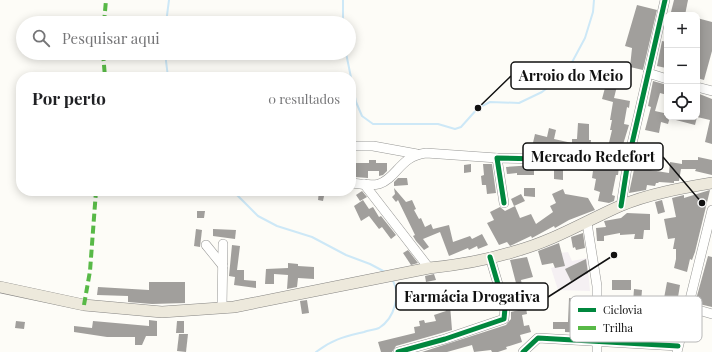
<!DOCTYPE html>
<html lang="pt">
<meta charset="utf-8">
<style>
:root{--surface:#fff;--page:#f2f2f2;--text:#202124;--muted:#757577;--line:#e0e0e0}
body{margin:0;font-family:"Playfair Display",serif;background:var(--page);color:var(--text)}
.controls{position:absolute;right:12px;top:12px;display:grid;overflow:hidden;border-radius:8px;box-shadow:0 2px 10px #0003}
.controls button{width:36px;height:36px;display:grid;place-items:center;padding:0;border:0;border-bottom:1px solid var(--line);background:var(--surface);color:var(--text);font:20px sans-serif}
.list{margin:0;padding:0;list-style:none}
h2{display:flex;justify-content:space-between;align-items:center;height:52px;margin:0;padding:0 16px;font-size:17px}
h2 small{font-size:13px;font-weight:400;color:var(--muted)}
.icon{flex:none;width:22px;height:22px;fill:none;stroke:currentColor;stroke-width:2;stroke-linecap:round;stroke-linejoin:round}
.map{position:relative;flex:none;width:712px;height:352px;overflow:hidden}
.search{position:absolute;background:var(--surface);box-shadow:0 2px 10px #0003;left:16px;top:16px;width:340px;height:44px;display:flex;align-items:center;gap:10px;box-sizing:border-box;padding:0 14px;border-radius:22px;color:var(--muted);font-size:15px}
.panel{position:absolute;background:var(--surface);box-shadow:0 2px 10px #0003;left:16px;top:72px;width:340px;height:124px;border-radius:16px}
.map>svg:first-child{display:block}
</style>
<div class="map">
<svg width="712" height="352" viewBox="0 0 712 352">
<rect width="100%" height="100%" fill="#fdfcf7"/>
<path fill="#f5f0f3" d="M568 252 572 261 587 258 590 291 558 290 551 268 563 264 560 253Z"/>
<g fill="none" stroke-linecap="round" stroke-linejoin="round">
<g stroke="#cde8f7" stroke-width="2">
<path d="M343 0V23"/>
<path d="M166 23 169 0"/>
<path d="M165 53 168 77"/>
<path d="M346 53 356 102 362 116 373 124H438L455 129 461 127 478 108 490 102 519 103 542 92 561 77 570 66 585 38 593 12 594 0"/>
<path d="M233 191 258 216 277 226 312 237 346 255 370 264 387 273"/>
<path d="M316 352C333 339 344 337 364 332 368 330 375 330 379 328 395 318 401 294 392 279"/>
</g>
</g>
<g fill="#a19f9c">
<path d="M674 0H688L685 15 671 12Z"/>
<path d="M637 5 657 10 643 70 630 67 632 48 625 46Z"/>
<path d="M697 18 712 22V51L704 80 697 78Z"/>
<path d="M662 41 667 42 666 68 657 66Z"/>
<path d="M653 81 667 85V95L660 93 655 111 664 113V115L670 117 668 124 661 122 659 133 645 130 651 107 648 106Z"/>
<path d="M606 84 617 86 614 98 630 101 629 108 627 107 624 124 629 125 621 151 614 149 613 155 599 154 601 145 608 147 612 130H610L612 120H610L613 102 602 99Z"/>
<path d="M697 93 712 99V144L705 142 710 120 697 117 695 125 672 119V117H697Z"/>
<path d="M578 123 589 124V140H591L590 149H564L563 152 550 149V153L543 152V150L532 147 535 134 547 137 549 128 556 130 554 139 572 143V139H577Z"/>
<path d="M639 146 654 150 650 170 669 173 670 162 682 164V160H698V157L712 160V175L695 171 696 169H681L679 181H674V183L659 182 658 183H656L655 186 647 185 646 190 629 193Z"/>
<path d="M369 160H376V163H387V171L383 175 379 176V171H368V178L355 177V163H369Z"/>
<path d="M471 164V172L464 173V165Z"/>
<path d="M483 164H492L496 193 487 194 486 185H482L481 176 484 175Z"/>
<path d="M534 165V175H517V173L507 174 506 167Z"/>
<path d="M554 166H563V180L554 179Z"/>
<path d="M578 166 619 167 618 175H616L612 195 615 196 614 201 609 203 598 201 600 192 594 190 596 179 592 178 593 171 577 170Z"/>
<path d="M398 178H407L408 185 394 186V182Z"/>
<path d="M394 188 406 202 412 200 416 209 414 210 419 219 421 218 425 227 431 224 433 229 449 225 453 242 470 236 472 239 482 234 488 245 478 249 477 246 469 250 468 248 449 256 440 232 423 239 429 247 424 250 416 241 413 236 415 235 398 200 396 202 392 197 395 194Z"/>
<path d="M524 188H535V197L524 196Z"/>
<path d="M563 189 565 194 588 198 595 210 569 220 555 228 554 226 532 238 531 236 510 246 507 242 499 245 487 223 494 220 490 212 500 207 505 211 515 206 520 218 531 214 536 224 553 212 550 206 556 203 552 194Z"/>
<path d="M710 190 695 252 692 260 690 259 687 272 674 268 676 259V249H673L675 238 668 239 664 219 676 217 672 198 684 195V198Z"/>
<path d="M319 191H325L323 201 318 200Z"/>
<path d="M362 191 367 197 360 201 356 195Z"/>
<path d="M521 194 525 201 514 206 511 199Z"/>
<path d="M363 200 369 209 373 207 379 217 381 216 396 235 391 239 382 227 379 229 369 216 361 221 354 206Z"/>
<path d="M662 200 665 212 658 214 655 202Z"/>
<path d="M197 211H205L204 218H197Z"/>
<path d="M627 213 650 214V230H644L643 239H634L635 234 620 235V233L604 236V241H597L596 228 606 227 604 221 621 218Z"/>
<path d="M196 229 202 230 200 247 194 246Z"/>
<path d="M213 229 236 230 235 239 213 236Z"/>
<path d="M583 233 585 248 576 250 575 247 573 248 571 237Z"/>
<path d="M559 243 565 266 555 268 553 263 542 265 538 251Z"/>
<path d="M232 245 240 246 237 270H244V280L256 281V288L234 285 235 277 229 276Z"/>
<path d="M408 250 418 263 411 265 403 253Z"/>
<path d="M708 256 712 257V307L695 303Z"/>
<path d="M527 257 533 277 521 280 523 291 512 293 511 287 514 286V283H516L510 260Z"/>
<path d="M586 259 588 273 571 281 565 269Z"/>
<path d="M288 263 298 264V266L314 267V279L298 278 297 287 287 289 288 275 274 274V284H265L266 269 288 268Z"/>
<path d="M434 274 436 280 426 282 425 276Z"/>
<rect x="612" y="280" width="19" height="10"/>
<path d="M149 282H185V303L152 304 128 302V296L97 295 98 287 149 290Z"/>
<path d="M667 282 680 285 674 321 671 320 669 335 651 332 652 328 635 325 637 316 660 320Z"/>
<path d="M634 289 642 290 641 302H633Z"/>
<path d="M569 298 588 301 586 333 565 332V329H553V322H568Z"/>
<path d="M307 300 309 313 302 314 300 301Z"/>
<path d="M450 305 452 330 396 346 392 352H381L378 342 415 333 414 327 420 326 419 321 424 320 425 323 436 321 434 315 446 311 444 307Z"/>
<path d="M526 308 527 314 522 315 524 326 529 325 531 332 520 335 522 342 506 347 507 349 498 352H492L491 350 474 352 472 345 447 352H422L506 325 511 319V312Z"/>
<path d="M149 320 157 321V336H146L142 345H135V337H107L74 332V326L92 328 93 321 149 326Z"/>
<path d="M16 321 25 322 24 329 15 328Z"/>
<path d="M177 321H184V333H176Z"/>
<path d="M179 334H188L186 352 177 351Z"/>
</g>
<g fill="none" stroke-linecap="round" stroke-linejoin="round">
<defs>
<g id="minor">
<path d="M648 73 667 79"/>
<path d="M697 87 712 91"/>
<path d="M351 146H373L417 154"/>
<path d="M497 158 504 203"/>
<path d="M351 183C360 184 371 186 379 184 397 178 400 156 426 153L497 158 628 161"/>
<path d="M364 184 429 268"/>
<path d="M621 206 628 161 665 0"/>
<path d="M587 223 597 286V352"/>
<path d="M206 245 223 266"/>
<path d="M688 307 712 314"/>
<path d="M222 308 223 244"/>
<path d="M398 352 445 339 504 319 505 308 490 257"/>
<path d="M523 352 538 338 678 346"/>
<path d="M677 352 712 210"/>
</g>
<path id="major" d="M0 287 84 305 162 312 234 307 429 268C459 265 488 260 516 251 553 241 586 221 620 206 648 194 682 188 712 183"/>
</defs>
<use href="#minor" stroke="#979795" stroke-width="10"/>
<use href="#major" stroke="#858482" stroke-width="12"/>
<use href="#minor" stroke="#fffffe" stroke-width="9"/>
<use href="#major" stroke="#ede9dc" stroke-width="11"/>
<g stroke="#58b947" stroke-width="4" stroke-dasharray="8 4" stroke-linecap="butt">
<path d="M104 23 106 0"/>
<path d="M103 53 105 77"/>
<path d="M84 305 90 271 96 191"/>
</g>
<defs>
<g id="cycleway">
<path d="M504 203 497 158 628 161"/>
<path d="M621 206 628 161 665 0"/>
<path d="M398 352 445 339 504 319 505 308 490 257"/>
<path d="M523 352 538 338 678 346"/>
</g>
</defs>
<use href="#cycleway" stroke="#fff" stroke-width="8"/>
<use href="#cycleway" stroke="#00873e" stroke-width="5"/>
</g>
<rect x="570" y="296" width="132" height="46" rx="6" fill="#fff" stroke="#b8b8b8" stroke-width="1"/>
<rect x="578" y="308" width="18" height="4" fill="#00873e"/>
<rect x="578" y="326" width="18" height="4" fill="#58b947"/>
<g font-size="11" fill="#111">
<text x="603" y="314">Ciclovia</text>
<text x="603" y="332">Trilha</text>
</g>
<path fill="none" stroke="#111" stroke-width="1.5" d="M478 108L511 76M702 203L663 157M614 255L548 297"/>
<g fill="#111" stroke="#fff" stroke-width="1.5">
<circle cx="478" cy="108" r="4"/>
<circle cx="702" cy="203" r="4"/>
<circle cx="614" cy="255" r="4"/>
</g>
<g fill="#fff" stroke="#111" stroke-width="1.5">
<rect x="511" y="62" width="120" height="27" rx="4"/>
<rect x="523" y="143" width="140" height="27" rx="4"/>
<rect x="396" y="283" width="152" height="27" rx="4"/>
</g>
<g font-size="15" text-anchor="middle" font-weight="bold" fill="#111">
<text x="571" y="81">Arroio do Meio</text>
<text x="593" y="162">Mercado Redefort</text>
<text x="472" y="302">Farmácia Drogativa</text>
</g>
</svg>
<div class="controls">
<button>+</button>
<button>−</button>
<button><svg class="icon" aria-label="locate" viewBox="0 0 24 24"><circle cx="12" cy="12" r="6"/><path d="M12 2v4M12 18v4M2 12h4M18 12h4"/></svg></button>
</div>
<div class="search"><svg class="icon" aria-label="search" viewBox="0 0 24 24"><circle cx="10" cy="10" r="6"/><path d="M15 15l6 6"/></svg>Pesquisar aqui</div>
<section class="panel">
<h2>Por perto<small>0 resultados</small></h2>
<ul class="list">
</ul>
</section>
</div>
